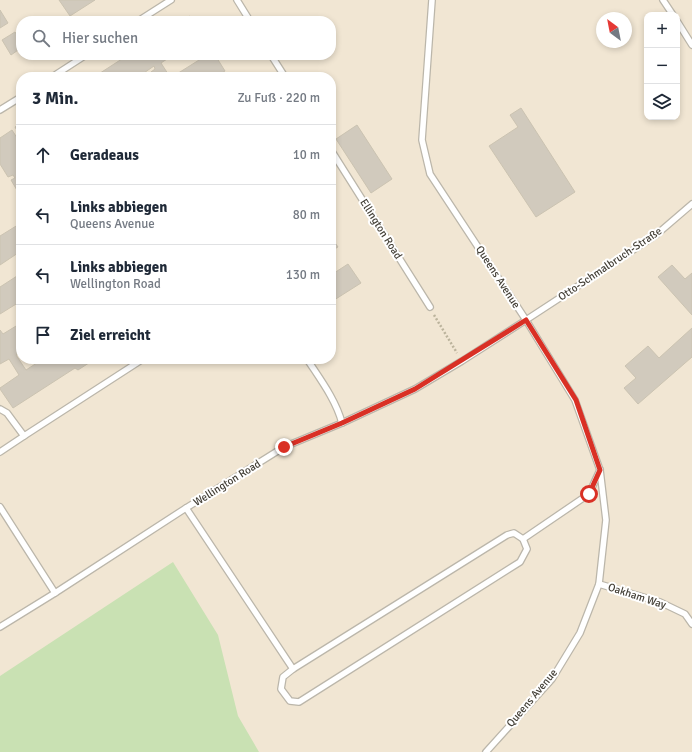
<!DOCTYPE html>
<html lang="de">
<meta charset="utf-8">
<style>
:root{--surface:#fff;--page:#f2f2f3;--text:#1f2937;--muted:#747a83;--line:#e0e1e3}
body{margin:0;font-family:Signika,sans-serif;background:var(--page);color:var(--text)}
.controls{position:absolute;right:12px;top:12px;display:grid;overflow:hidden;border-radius:8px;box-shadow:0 2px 6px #0003}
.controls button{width:36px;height:36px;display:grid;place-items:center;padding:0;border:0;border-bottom:1px solid var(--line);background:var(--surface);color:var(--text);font:20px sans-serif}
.compass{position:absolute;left:596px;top:12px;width:36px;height:36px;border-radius:50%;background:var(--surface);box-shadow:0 2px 6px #0003;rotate:328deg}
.stop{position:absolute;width:12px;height:12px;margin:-9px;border:3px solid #d93025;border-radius:50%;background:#fff}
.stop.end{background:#d93025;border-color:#fff;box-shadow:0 1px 4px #0008}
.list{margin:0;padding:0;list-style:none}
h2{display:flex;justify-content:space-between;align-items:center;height:52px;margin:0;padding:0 16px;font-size:17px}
h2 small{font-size:13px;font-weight:400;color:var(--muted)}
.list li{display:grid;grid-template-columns:26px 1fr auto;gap:12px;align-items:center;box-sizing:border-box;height:60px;padding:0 16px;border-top:1px solid var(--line)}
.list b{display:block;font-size:15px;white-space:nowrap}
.list p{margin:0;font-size:13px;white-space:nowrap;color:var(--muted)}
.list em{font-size:13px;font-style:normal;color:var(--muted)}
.icon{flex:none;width:22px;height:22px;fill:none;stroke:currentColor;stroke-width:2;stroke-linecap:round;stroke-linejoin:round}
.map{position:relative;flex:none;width:692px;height:752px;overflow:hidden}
.search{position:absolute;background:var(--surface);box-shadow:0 2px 6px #0003;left:16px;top:16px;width:320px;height:44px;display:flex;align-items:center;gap:10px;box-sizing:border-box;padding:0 14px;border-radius:16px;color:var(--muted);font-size:15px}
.panel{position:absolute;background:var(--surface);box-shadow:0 2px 6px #0003;left:16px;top:72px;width:320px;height:292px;border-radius:16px}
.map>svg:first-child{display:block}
</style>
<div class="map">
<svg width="692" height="752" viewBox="0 0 692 752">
<rect width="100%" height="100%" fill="#f1eee6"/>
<path fill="#f1e6d3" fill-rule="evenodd" d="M0 0H692V752H0ZM647 15H677V117H647ZM602 18H626V42H602ZM21 21H331V55H21ZM21 77H331V359H21Z"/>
<path fill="#c9e1b3" d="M173 562 218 635 238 716 259 752H0V676Z"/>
<g fill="#d1cabd" stroke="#cbc3b1">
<path d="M59 0H95L70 16Z"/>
<path d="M0 10 8 23 0 28Z"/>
<path d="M190 16 193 21H182Z"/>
<path d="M15 32 21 41V48L11 55 2 40Z"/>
<path d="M128 55H173L161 63 170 77H155L151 72 155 69 154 66 138 77H94Z"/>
<path d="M207 55H215L225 71 215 77H172Z"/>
<path d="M521 108 575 192 536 217 489 146 518 127 510 115Z"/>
<path d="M21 123V137L15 127Z"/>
<path d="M357 125 392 179 371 193 336 139Z"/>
<path d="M12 130 21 144V197L11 180 15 178 13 175 8 177 0 164V138Z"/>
<path d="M21 223V251L0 265V236Z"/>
<path d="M331 237 338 247 331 251Z"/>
<path d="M348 264 361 283 331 302V275Z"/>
<path d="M672 265 685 279 692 273V315L658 277Z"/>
<path d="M17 276 21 282V301L0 314V287Z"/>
<path d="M21 323V351L16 355 26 370 43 359H95L78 370 75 368 13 408 0 389V388L19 375 9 359 0 364V330L3 334Z"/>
<path d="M692 328V357L638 404 624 388 636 378 625 366 648 346 659 358Z"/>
</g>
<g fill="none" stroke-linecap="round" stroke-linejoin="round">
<defs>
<g id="service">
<path d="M237 0 250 21"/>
<path d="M432 0 422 140 430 174 526 320 575 400 600 470 606 520 599 584 580 633 552 679 486 752"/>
<path d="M663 0 673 15"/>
<path d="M138 21 171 0"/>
<path d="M677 21 692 45"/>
<path d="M271 55 285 77"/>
<path d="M52 77 86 55"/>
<path d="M0 110 21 97"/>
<path d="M331 150 430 307"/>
<path d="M307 359C320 379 336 400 342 423"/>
<path d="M0 409 7 413 24 436 143 359"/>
<path d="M0 452 24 436"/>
<path d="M0 507 55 593"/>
<path d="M186 508 293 669"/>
<path d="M514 533 523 539 527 549 520 562 299 702 290 701 281 689 283 677 293 669 507 535Z"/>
<path d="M523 539 589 494 600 470"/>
<path d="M599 584 660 602 685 614 692 624"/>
<path d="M0 627 55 593 186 508 284 447 342 423 415 389 462 361 526 320 656 235 692 204"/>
</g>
</defs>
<use href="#service" stroke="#bbb6aa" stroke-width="8"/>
<path stroke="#bbb39c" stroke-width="2.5" stroke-dasharray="2 2" stroke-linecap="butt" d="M434 315 457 353"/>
<use href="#service" stroke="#fff" stroke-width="5.5"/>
</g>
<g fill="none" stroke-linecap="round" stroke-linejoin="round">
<path stroke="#d93025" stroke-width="5" d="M284 447 342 423 415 389 526 320 576 400 600 470 589 494"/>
</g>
<g text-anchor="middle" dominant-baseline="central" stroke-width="4" stroke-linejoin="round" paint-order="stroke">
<g font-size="11" fill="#433f36" stroke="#fff">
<text transform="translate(381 229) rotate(58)">Ellington Road</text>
<text transform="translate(610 264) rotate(-34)">Otto-Schmalbruch-Straße</text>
<text transform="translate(498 277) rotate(57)">Queens Avenue</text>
<text transform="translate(227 483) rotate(-32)">Wellington Road</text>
<text transform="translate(637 596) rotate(18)">Oakham Way</text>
<text transform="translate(532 698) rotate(-50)">Queens Avenue</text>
</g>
</g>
</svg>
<div class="controls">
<button>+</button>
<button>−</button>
<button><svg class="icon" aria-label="layers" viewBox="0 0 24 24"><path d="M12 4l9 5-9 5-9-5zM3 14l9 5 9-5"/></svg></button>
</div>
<svg class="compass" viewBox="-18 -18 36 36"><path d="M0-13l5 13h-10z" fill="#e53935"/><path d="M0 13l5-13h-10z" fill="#747a83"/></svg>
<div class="stop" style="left:589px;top:494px"></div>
<div class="stop end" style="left:284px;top:447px"></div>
<div class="search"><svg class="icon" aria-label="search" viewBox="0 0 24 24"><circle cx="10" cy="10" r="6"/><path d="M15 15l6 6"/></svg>Hier suchen</div>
<section class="panel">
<h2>3 Min.<small>Zu Fuß · 220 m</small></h2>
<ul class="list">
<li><svg class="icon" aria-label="ahead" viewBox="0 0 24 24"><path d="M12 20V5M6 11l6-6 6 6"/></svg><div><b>Geradeaus</b></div><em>10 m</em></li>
<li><svg class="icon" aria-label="left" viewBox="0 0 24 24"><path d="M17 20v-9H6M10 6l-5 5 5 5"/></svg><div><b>Links abbiegen</b><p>Queens Avenue</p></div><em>80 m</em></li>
<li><svg class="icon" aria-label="left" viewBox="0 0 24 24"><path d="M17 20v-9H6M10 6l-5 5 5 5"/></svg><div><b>Links abbiegen</b><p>Wellington Road</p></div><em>130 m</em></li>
<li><svg class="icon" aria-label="arrive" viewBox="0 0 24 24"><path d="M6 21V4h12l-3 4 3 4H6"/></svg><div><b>Ziel erreicht</b></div></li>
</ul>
</section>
</div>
